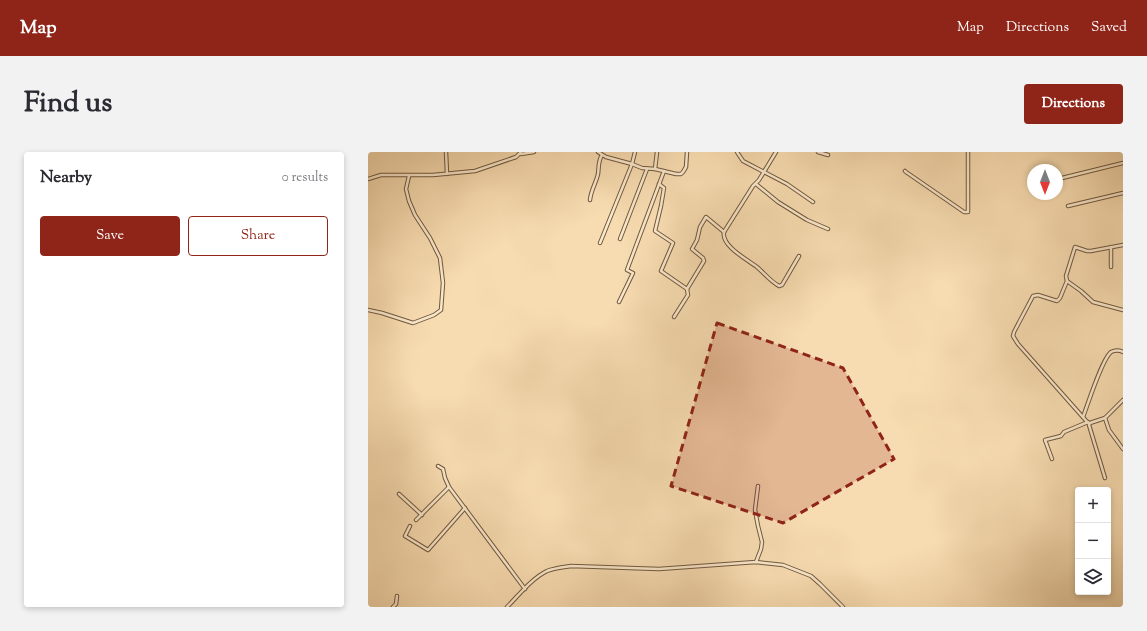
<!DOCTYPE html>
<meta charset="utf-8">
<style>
:root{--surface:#fff;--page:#f2f2f3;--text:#2b2b33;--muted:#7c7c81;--line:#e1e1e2;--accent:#8f2418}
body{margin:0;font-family:"Sorts Mill Goudy",serif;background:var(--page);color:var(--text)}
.controls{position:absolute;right:12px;bottom:12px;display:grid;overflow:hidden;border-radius:4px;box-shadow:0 2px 6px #0003}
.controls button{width:36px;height:36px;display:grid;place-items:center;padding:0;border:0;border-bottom:1px solid var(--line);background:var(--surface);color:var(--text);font:20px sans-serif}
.compass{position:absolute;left:659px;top:12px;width:36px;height:36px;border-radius:50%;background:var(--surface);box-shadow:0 2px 6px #0003;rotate:180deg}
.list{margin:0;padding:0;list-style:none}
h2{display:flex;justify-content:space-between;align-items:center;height:52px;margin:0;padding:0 16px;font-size:17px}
h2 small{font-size:13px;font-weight:400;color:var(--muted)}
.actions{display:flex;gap:8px;padding:12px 16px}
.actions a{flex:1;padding:9px 0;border:1px solid var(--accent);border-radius:4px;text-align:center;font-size:14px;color:var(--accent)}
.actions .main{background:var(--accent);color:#fff}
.icon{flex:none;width:22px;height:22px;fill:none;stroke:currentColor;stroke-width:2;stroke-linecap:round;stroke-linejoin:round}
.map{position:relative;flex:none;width:755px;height:455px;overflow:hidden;border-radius:4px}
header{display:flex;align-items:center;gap:24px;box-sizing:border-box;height:56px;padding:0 20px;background:var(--accent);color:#fff}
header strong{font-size:19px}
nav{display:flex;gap:22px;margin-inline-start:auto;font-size:14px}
.intro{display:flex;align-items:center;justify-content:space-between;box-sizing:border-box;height:96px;padding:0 24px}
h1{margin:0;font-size:28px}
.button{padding:10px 18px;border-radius:4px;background:var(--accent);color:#fff;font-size:14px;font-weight:700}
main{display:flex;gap:24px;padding:0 24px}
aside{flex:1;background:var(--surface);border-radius:4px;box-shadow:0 2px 6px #0003}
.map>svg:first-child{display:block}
</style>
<header>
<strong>Map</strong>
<nav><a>Map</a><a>Directions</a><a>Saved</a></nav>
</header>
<div class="intro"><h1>Find us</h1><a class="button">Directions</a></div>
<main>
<aside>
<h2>Nearby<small>0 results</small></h2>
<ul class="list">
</ul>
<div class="actions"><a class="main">Save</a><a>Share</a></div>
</aside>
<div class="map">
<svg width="755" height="455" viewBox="0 0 755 455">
<rect width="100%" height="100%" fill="#f8dcb1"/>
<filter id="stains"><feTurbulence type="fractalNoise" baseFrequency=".005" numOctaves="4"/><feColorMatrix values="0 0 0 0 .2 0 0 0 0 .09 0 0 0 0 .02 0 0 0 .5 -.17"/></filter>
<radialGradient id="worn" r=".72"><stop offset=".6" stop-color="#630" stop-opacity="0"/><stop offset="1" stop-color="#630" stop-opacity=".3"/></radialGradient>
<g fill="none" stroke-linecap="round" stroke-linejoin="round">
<defs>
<g id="minor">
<path d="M78 0 79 22"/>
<path d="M230 0 238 5 264 12 274 16 287 17 308 22H313L315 20 318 15 319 0"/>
<path d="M369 0 375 9 419 32 445 50"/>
<path d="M450 0 460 3"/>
<path d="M153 2 166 0"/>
<path d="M287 17 289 0"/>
<path d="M537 19 538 20 596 60H600V0"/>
<path d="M0 27 13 23H65L107 19 148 5 153 0"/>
<path d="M690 27 755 11"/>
<path d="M291 32 296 36 293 54 287 79 305 91 293 119 319 137 336 109 335 106 324 97 329 88 332 75 338 65 356 80 385 34 391 28 408 0"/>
<path d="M388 32 410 50 439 68 460 77"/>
<path d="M222 48C223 38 228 31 230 22 231 15 230 9 234 3"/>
<path d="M700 54 755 41"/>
<path d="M356 80C353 94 380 108 389 115 396 121 402 129 411 134L414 133 431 104"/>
<path d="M252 87 279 17"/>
<path d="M232 91 264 12 267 0"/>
<path d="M755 93 723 99H719L707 95 698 124 699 129 713 139 725 150 755 158"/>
<path d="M743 115V95"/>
<path d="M699 129 692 146 689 149 670 143 665 144 646 180 645 184 650 192 721 272"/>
<path d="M251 150 265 121 259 118 296 19"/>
<path d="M0 158 14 161 45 171 66 163 73 158 75 131 72 106 62 86 47 63 41 49 38 37 41 24"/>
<path d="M306 165 320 143 319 137"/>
<path d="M755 248 737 266 741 278 755 297"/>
<path d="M715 265C720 252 734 207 743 200 747 198 751 198 755 200"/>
<path d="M684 307 677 288 693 284 696 280 720 270"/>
<path d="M70 314 75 317 77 326 81 335 157 437"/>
<path d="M737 326 721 273 722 271 737 266"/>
<path d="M31 342 54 363"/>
<path d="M48 368 81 335"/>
<path d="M42 374 37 384 60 398 97 356"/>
<path d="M388 410 393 397 394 390 390 374 387 358 390 334"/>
<path d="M25 455 28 452 29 444"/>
<path d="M139 455C151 443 163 427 179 419 186 416 196 415 203 414L291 417 388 410 415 413 443 424 452 432 475 455"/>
</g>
</defs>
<use href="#minor" stroke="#71593e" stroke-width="4.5"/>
<use href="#minor" stroke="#fae8cc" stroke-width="2.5"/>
</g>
<path fill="#8f2418" fill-opacity="0.2" stroke="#8f2418" stroke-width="3" stroke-dasharray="8 5" stroke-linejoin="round" d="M349 171 475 216 526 307 415 371 303 334Z"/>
<rect width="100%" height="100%" filter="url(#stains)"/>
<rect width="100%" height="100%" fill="url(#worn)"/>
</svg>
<div class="controls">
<button>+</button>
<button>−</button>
<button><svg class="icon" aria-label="layers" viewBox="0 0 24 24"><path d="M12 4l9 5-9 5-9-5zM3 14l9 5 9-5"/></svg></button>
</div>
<svg class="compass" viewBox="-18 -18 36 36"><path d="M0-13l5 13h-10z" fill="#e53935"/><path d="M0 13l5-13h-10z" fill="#7c7c81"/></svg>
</div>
</main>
